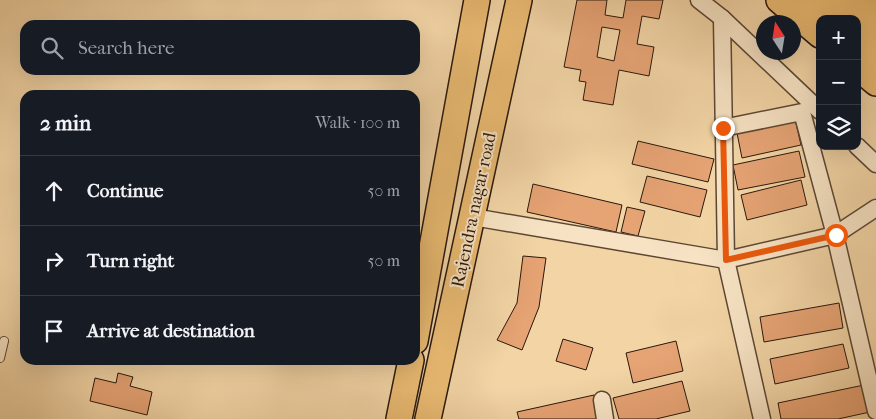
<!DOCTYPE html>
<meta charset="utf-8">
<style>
:root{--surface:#171b24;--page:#242831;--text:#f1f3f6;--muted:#9ea1a6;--line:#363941}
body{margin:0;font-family:"IM FELL French Canon",serif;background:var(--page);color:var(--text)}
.controls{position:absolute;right:15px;top:15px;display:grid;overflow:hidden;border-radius:10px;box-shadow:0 5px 20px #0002}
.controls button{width:45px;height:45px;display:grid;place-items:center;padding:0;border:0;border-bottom:1px solid var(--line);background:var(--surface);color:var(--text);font:25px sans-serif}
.compass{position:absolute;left:756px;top:15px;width:45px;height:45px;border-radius:50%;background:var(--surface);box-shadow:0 5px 20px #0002;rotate:348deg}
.stop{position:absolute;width:15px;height:15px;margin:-11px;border:4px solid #ea580c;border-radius:50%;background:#fff}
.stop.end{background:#ea580c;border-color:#fff;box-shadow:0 1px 5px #0008}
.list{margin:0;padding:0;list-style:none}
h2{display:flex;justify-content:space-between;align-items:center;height:65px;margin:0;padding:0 20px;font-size:21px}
h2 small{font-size:16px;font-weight:400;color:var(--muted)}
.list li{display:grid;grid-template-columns:32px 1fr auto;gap:15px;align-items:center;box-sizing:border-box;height:70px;padding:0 20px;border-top:1px solid var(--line)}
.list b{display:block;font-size:19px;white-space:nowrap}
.list em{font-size:16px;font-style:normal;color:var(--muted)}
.icon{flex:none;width:28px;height:28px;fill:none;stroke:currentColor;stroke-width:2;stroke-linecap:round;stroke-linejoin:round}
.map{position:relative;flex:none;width:876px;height:419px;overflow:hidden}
.search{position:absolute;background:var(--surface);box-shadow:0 5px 20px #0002;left:20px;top:20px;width:400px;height:55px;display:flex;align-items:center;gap:12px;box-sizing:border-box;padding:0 18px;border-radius:15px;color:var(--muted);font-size:19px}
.panel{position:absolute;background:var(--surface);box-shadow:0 5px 20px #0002;left:20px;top:90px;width:400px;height:275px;border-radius:15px}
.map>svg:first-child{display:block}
</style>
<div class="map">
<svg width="876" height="419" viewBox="0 0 876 419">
<rect width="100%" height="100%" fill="#f2d4a5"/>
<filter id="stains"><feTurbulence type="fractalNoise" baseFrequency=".004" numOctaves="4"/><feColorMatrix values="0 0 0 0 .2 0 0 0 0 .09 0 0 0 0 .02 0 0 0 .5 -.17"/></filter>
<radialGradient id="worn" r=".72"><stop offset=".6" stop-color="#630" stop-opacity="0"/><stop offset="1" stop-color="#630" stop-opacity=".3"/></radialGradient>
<g fill="#e6a374" stroke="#29180d" fill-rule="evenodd">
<path d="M577 0H607L605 15 623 18 626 0H663L659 19 642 16 637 44 654 47 649 76 619 70 613 105 583 100 586 82 579 81 581 70 564 67ZM602 27 620 30 614 61 597 57Z"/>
<path d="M795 119 801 145 742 158 737 133Z"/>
<path d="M638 141 714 159 708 182 632 164Z"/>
<path d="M799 151 805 177 738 190 733 165Z"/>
<path d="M647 176 707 190 700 217 640 202Z"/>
<path d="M801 180 807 205 747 220 741 195Z"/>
<path d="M533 184 622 205 616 232 527 212Z"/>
<path d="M627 207 645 211 638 236 621 232Z"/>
<path d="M523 256 546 258 539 307 522 350 497 340 517 303Z"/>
<path d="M839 303 843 328 764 342 760 317Z"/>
<path d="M563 339 593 348 586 370 556 361Z"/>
<path d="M676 341 683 371 633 383 626 353Z"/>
<path d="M843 344 849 368 775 384 770 359Z"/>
<path d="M118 373 133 377 130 386 152 392 147 415 90 401 95 378 116 383Z"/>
<path d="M682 381 690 411 656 419H619L613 398Z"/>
<path d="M864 385 870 412 838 419H781L778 403Z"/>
<path d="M594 395 599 419H519L517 412Z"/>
</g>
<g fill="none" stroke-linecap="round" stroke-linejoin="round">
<defs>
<path id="lane" d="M0 358 4 341"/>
<g id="street">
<path d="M699 0 722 18 820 111"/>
<path d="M722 18 726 260 762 419"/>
<path d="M723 128 802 112 835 235 876 411"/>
<path d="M857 146 876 164"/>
<path d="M473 217 726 260 835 235 876 208"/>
<path d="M602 400 605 419"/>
</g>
<g id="primary">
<path d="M779 0 820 35"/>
<path d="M858 0 876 16"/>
<path d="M857 67 876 83"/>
<path d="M415 341 477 0"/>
<path d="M399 419 411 360"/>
<path d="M428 419 519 0"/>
</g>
<g id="highway">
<path d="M802 0 824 19"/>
<path d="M835 0 857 19"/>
<path d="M857 19 876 36"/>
<path d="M857 48 876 65"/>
</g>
</defs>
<use href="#lane" stroke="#5b4733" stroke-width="10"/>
<use href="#street" stroke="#5b4733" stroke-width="19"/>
<use href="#primary" stroke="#29180d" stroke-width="28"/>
<use href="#highway" stroke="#29180d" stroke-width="30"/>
<use href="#lane" stroke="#f7e3c4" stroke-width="8"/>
<use href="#street" stroke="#f7e3c4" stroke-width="16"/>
<use href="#primary" stroke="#e9ba72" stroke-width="25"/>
<use href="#highway" stroke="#e9ba72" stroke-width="28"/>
</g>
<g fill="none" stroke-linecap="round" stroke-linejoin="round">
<path stroke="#ea580c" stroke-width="6" d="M723 128 726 260 836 235"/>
</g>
<g text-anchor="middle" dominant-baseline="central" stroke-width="4" stroke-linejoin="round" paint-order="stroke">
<g font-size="18" fill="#29180d" stroke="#f7e3c4">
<text transform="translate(474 210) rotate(-78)">Rajendra nagar road</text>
</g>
</g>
<rect width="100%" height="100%" filter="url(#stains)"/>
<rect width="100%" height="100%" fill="url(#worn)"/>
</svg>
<div class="controls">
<button>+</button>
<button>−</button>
<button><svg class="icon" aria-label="layers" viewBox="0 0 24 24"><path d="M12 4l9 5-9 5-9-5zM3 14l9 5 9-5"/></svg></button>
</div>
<svg class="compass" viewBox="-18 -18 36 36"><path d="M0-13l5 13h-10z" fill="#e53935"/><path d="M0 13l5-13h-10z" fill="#9ea1a6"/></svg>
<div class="stop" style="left:836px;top:235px"></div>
<div class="stop end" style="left:723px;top:128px"></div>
<div class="search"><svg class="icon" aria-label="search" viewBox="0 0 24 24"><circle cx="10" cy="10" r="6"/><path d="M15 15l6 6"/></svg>Search here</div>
<section class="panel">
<h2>2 min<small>Walk · 100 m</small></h2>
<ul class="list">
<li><svg class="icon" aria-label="ahead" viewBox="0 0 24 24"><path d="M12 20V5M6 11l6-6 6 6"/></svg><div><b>Continue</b></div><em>50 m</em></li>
<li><svg class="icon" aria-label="right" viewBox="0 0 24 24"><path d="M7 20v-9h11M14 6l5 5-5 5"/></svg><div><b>Turn right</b></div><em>50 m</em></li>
<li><svg class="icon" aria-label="arrive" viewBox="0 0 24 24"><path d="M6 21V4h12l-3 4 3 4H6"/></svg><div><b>Arrive at destination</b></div></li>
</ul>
</section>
</div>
